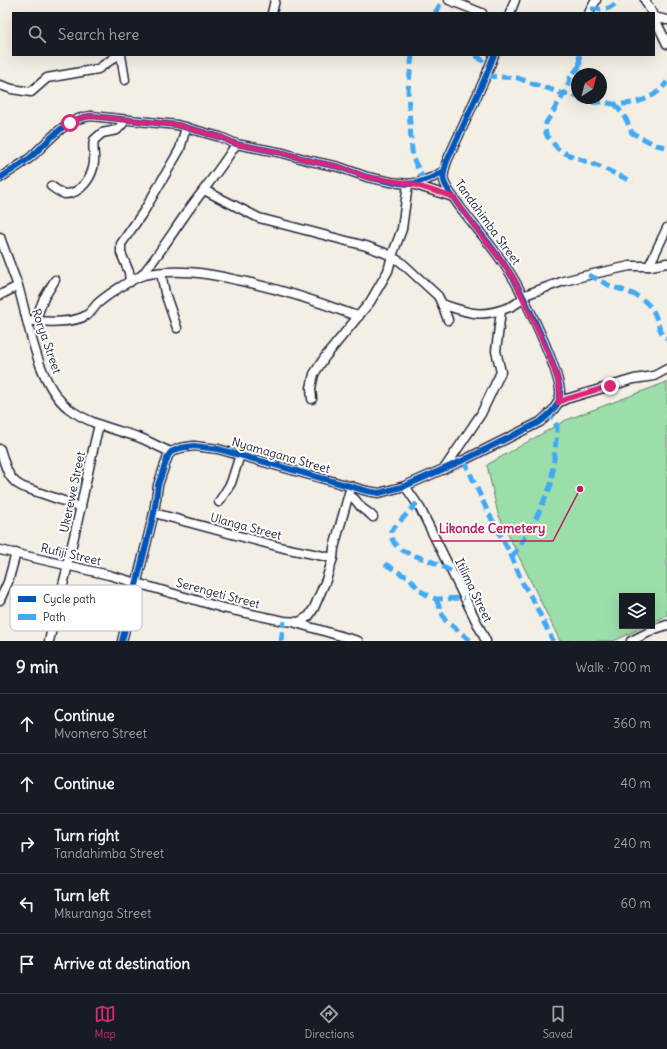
<!DOCTYPE html>
<meta charset="utf-8">
<style>
:root{--surface:#171b24;--page:#20242c;--text:#f1f3f6;--muted:#9ea1a6;--line:#363941;--accent:#db2777}
body{margin:0;font-family:Delius,sans-serif;background:var(--page);color:var(--text)}
.controls{position:absolute;right:12px;bottom:12px;display:grid;overflow:hidden;border-radius:0px;box-shadow:0 4px 16px #0002}
.controls button{width:36px;height:36px;display:grid;place-items:center;padding:0;border:0;border-bottom:1px solid var(--line);background:var(--surface);color:var(--text);font:20px sans-serif}
.compass{position:absolute;left:571px;top:68px;width:36px;height:36px;border-radius:50%;background:var(--surface);box-shadow:0 4px 16px #0002;rotate:36deg}
.stop{position:absolute;width:12px;height:12px;margin:-9px;border:3px solid #db2777;border-radius:50%;background:#fff}
.stop.end{background:#db2777;border-color:#fff;box-shadow:0 1px 4px #0008}
.list{margin:0;padding:0;list-style:none}
h2{display:flex;justify-content:space-between;align-items:center;height:52px;margin:0;padding:0 16px;font-size:17px}
h2 small{font-size:13px;font-weight:400;color:var(--muted)}
.list li{display:grid;grid-template-columns:26px 1fr auto;gap:12px;align-items:center;box-sizing:border-box;height:60px;padding:0 16px;border-top:1px solid var(--line)}
.list b{display:block;font-size:15px;white-space:nowrap}
.list p{margin:0;font-size:13px;white-space:nowrap;color:var(--muted)}
.list em{font-size:13px;font-style:normal;color:var(--muted)}
.icon{flex:none;width:22px;height:22px;fill:none;stroke:currentColor;stroke-width:2;stroke-linecap:round;stroke-linejoin:round}
.map{position:relative;flex:none;width:667px;height:641px;overflow:hidden}
.search{position:absolute;background:var(--surface);box-shadow:0 4px 16px #0002;left:12px;right:12px;top:12px;height:44px;display:flex;align-items:center;gap:10px;box-sizing:border-box;padding:0 14px;border-radius:0px;color:var(--muted);font-size:15px}
.sheet{height:352px;background:var(--surface)}
nav{display:flex;justify-content:space-around;align-items:center;box-sizing:border-box;height:56px;border-top:1px solid var(--line);background:var(--surface);font-size:11px;color:var(--muted)}
nav a{display:grid;justify-items:center;gap:2px}
nav .on{color:var(--accent)}
.map>svg:first-child{display:block}
</style>
<div class="map">
<svg width="667" height="641" viewBox="0 0 667 641">
<rect width="100%" height="100%" fill="#f4efe5"/>
<filter id="ink" filterUnits="userSpaceOnUse"><feTurbulence type="fractalNoise" baseFrequency=".025" numOctaves="2"/><feDisplacementMap in="SourceGraphic" scale="8" xChannelSelector="R" yChannelSelector="G"/><feConvolveMatrix kernelMatrix="1 2 1 2 8 2 1 2 1" color-interpolation-filters="sRGB"/></filter>
<g filter="url(#ink)">
<path fill="#9cdea9" stroke="#5f8072" d="M667 382V615L652 623V596H622V626H645L614 641H560L498 514 487 465 566 420Z"/>
<g fill="none" stroke-linecap="round" stroke-linejoin="round">
<defs>
<g id="minor">
<path d="M449 0 482 13"/>
<path d="M645 0 652 13"/>
<path d="M272 13 275 0"/>
<path d="M510 13 515 0"/>
<path d="M589 13 596 0"/>
<path d="M654 17 667 44"/>
<path d="M654 17 667 20"/>
<path d="M121 55 125 80"/>
<path d="M0 85 12 89 31 92 47 78 98 69 118 55"/>
<path d="M0 178C10 171 21 165 31 157 48 142 65 118 91 116L177 125 220 137 236 144 283 153 311 161 339 167 367 177 391 182 408 184 416 183 434 177 444 171"/>
<path d="M412 184 453 197"/>
<path d="M51 186C55 189 60 193 65 194 81 194 93 176 94 162 95 154 92 148 94 140L102 133 117 130 126 120"/>
<path d="M204 190 259 218 366 246 385 253 401 262 438 296 442 304 448 320"/>
<path d="M0 237C6 254 12 270 18 286 29 323 37 383 68 408 89 424 114 429 138 437 149 441 160 448 171 452"/>
<path d="M649 266 667 228"/>
<path d="M161 273 165 293 177 328"/>
<path d="M142 275C158 256 171 235 185 215 202 191 221 169 236 144"/>
<path d="M130 282 129 272 121 253V244L144 211 172 163 180 149 186 127"/>
<path d="M0 295 18 286"/>
<path d="M522 296 564 281 584 276 630 266H651L667 263"/>
<path d="M442 304C469 313 480 318 507 308 514 306 518 303 523 298"/>
<path d="M27 320C42 322 73 324 87 315 91 312 94 308 97 304 106 296 132 278 144 275 175 268 207 273 237 280 276 288 314 300 351 314L359 316"/>
<path d="M35 321 44 298 55 280"/>
<path d="M312 399 311 388 314 374 325 357 370 302 388 271 392 256 402 229 408 184"/>
<path d="M558 403 566 399 634 379 654 376 667 369"/>
<path d="M0 449C5 464 7 480 23 487L81 507"/>
<path d="M444 469 481 414 501 372 496 351 501 311"/>
<path d="M405 486 420 508 486 641"/>
<path d="M349 495C358 500 357 504 363 509 367 512 370 513 373 517"/>
<path d="M219 502 231 483 240 455"/>
<path d="M154 513 284 548 333 558"/>
<path d="M0 550 109 575 223 608 284 621 299 622 309 616 314 608 326 580 333 558 334 548 338 533 351 486"/>
<path d="M67 564C80 518 87 471 99 425"/>
<path d="M0 600 8 582 16 553"/>
<path d="M296 623 358 641"/>
<path d="M49 641 68 565"/>
<path d="M122 641 154 513 158 485 168 456 171 452 180 448 194 446 218 449 367 491 379 493 405 486 464 460 540 422C548 415 558 408 560 396 563 376 521 289 508 270 494 248 476 228 460 207 455 199 447 191 444 181 442 174 445 168 447 161L486 76 494 55"/>
<path d="M631 641 655 629 667 625"/>
</g>
</defs>
<use href="#minor" stroke="#22223b" stroke-width="11"/>
<use href="#minor" stroke="#fff" stroke-width="8"/>
<g stroke="#3fa9f5" stroke-width="5" stroke-dasharray="10 5" stroke-linecap="butt">
<path d="M591 9C604 9 610 11 618 0"/>
<path d="M435 13 443 0"/>
<path d="M412 55 408 91 411 141 413 158 424 181"/>
<path d="M476 55 490 67"/>
<path d="M579 55 581 74"/>
<path d="M580 65 570 78 567 89 546 123 545 130 547 136 558 149 567 154 605 169 633 182"/>
<path d="M486 76 518 78 536 85 547 88 563 94 573 95 577 97"/>
<path d="M578 98C586 104 593 102 602 102 606 102 610 104 614 104 635 105 655 99 667 82"/>
<path d="M615 104 626 119 632 133 656 145 667 147"/>
<path d="M588 275C597 278 603 283 611 286 626 292 641 294 651 308 659 318 657 331 667 339"/>
<path d="M464 460 487 510 512 557 522 582 534 602 553 641"/>
<path d="M417 503 391 531C390 550 411 554 425 559 434 562 443 567 451 571"/>
<path d="M512 557 534 523 551 485 557 432V426L549 414"/>
<path d="M385 564 403 575 409 577 419 590 429 596 436 599 464 598"/>
<path d="M436 599 445 620 471 641"/>
<path d="M281 641 284 621"/>
</g>
<defs>
<g id="cycleway">
<path d="M0 178C10 171 21 165 31 157 48 142 65 118 91 116L177 125 220 137 236 144 283 153 311 161 339 167 367 177 391 182 408 184 416 183 434 177 444 171"/>
<path d="M122 641 154 513 158 485 168 456 171 452 180 448 194 446 218 449 367 491 379 493 405 486 464 460 540 422C548 415 558 408 560 396 563 376 521 289 508 270 494 248 476 228 460 207 455 199 447 191 444 181 442 174 445 168 447 161L486 76 494 55"/>
</g>
</defs>
<use href="#cycleway" stroke="#fff" stroke-width="8"/>
<use href="#cycleway" stroke="#0057b8" stroke-width="6"/>
</g>
</g>
<g fill="none" stroke-linecap="round" stroke-linejoin="round" filter="url(#ink)">
<path stroke="#db2777" stroke-width="5" d="M70 123 81 118 90 116 177 125 220 137 236 144 283 153 311 161 340 167 366 177 412 184 453 197 478 231 500 259 514 279 548 353 558 380 560 394 558 403 566 399 610 386"/>
</g>
<g text-anchor="middle" dominant-baseline="central" stroke-width="4" stroke-linejoin="round" paint-order="stroke">
<g font-size="12" fill="#22223b" stroke="#fff">
<text transform="translate(488 222) rotate(54)">Tandahimba Street</text>
<text transform="translate(47 341) rotate(71)">Rorya Street</text>
<text transform="translate(281 455) rotate(16)">Nyamagana Street</text>
<text transform="translate(72 492) rotate(-78)">Ukerewe Street</text>
<text transform="translate(246 526) rotate(15)">Ulanga Street</text>
<text transform="translate(71 554) rotate(13)">Rufiji Street</text>
<text transform="translate(474 590) rotate(64)">Itilima Street</text>
<text transform="translate(218 593) rotate(15)">Serengeti Street</text>
</g>
</g>
<rect x="10" y="585" width="132" height="46" rx="6" fill="#fff" stroke="#bdbdc4" stroke-width="1"/>
<rect x="18" y="596" width="18" height="6" fill="#0057b8"/>
<rect x="18" y="614" width="18" height="6" fill="#3fa9f5"/>
<g font-size="11" fill="#22223b">
<text x="43" y="603">Cycle path</text>
<text x="43" y="621">Path</text>
</g>
<path fill="none" stroke="#c2185b" stroke-width="1.5" d="M580 489L553 541H431"/>
<circle fill="#c2185b" stroke="#fff" stroke-width="1.5" cx="580" cy="489" r="4"/>
<g font-size="13" text-anchor="middle" font-weight="bold" fill="#c2185b" stroke="#fff" stroke-width="4" stroke-linejoin="round" paint-order="stroke">
<text x="492" y="533">Likonde Cemetery</text>
</g>
</svg>
<div class="controls">
<button><svg class="icon" aria-label="layers" viewBox="0 0 24 24"><path d="M12 4l9 5-9 5-9-5zM3 14l9 5 9-5"/></svg></button>
</div>
<svg class="compass" viewBox="-18 -18 36 36"><path d="M0-13l5 13h-10z" fill="#e53935"/><path d="M0 13l5-13h-10z" fill="#9ea1a6"/></svg>
<div class="stop" style="left:70px;top:123px"></div>
<div class="stop end" style="left:610px;top:386px"></div>
<div class="search"><svg class="icon" aria-label="search" viewBox="0 0 24 24"><circle cx="10" cy="10" r="6"/><path d="M15 15l6 6"/></svg>Search here</div>
</div>
<section class="sheet">
<h2>9 min<small>Walk · 700 m</small></h2>
<ul class="list">
<li><svg class="icon" aria-label="ahead" viewBox="0 0 24 24"><path d="M12 20V5M6 11l6-6 6 6"/></svg><div><b>Continue</b><p>Mvomero Street</p></div><em>360 m</em></li>
<li><svg class="icon" aria-label="ahead" viewBox="0 0 24 24"><path d="M12 20V5M6 11l6-6 6 6"/></svg><div><b>Continue</b></div><em>40 m</em></li>
<li><svg class="icon" aria-label="right" viewBox="0 0 24 24"><path d="M7 20v-9h11M14 6l5 5-5 5"/></svg><div><b>Turn right</b><p>Tandahimba Street</p></div><em>240 m</em></li>
<li><svg class="icon" aria-label="left" viewBox="0 0 24 24"><path d="M17 20v-9H6M10 6l-5 5 5 5"/></svg><div><b>Turn left</b><p>Mkuranga Street</p></div><em>60 m</em></li>
<li><svg class="icon" aria-label="arrive" viewBox="0 0 24 24"><path d="M6 21V4h12l-3 4 3 4H6"/></svg><div><b>Arrive at destination</b></div></li>
</ul>
</section>
<nav>
<a class="on"><svg class="icon" aria-label="map" viewBox="0 0 24 24"><path d="M3 6l6-2 6 2 6-2v14l-6 2-6-2-6 2zM9 4v14M15 6v14"/></svg>Map</a>
<a><svg class="icon" aria-label="directions" viewBox="0 0 24 24"><path d="M12 3l9 9-9 9-9-9zM9 14v-3h6M13 9l2 2-2 2"/></svg>Directions</a>
<a><svg class="icon" aria-label="saved" viewBox="0 0 24 24"><path d="M7 4h10v16l-5-4-5 4z"/></svg>Saved</a>
</nav>
